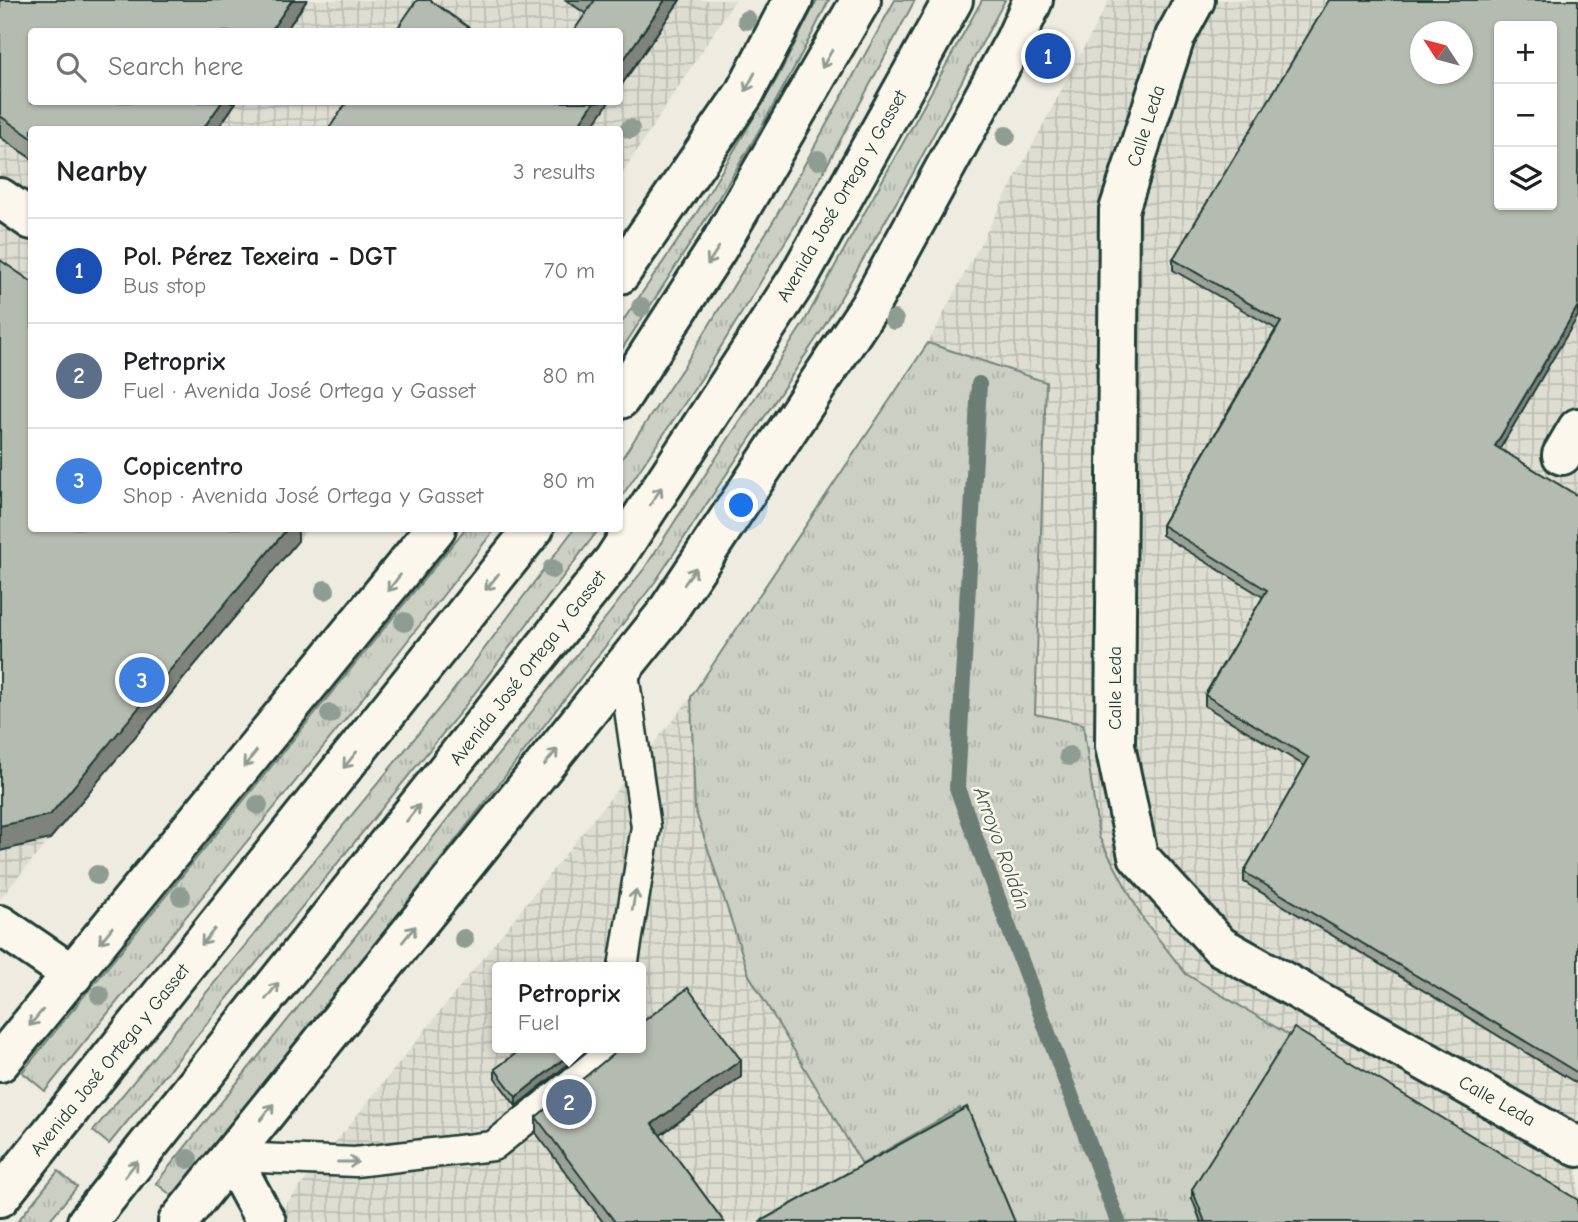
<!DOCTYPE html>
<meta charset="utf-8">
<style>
:root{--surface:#fff;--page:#f6f6f6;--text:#202124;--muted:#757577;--line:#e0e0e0;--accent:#111827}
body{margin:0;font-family:"Comic Neue",sans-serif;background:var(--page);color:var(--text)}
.controls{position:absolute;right:21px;top:21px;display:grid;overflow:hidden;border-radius:7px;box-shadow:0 2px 5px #0004}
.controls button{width:63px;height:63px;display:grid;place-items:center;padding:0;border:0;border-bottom:2px solid var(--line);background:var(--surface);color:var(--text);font:35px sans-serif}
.compass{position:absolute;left:1410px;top:21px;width:63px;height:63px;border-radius:50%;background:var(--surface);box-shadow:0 2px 5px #0004;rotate:306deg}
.you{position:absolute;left:742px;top:506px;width:24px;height:24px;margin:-18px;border:5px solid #fff;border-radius:50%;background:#1a73e8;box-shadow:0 0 0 10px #1a73e833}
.badge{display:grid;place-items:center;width:46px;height:46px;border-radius:50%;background:var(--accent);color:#fff;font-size:23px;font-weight:700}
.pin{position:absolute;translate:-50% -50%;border:4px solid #fff;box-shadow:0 2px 7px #0006}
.popup{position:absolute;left:492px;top:962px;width:154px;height:91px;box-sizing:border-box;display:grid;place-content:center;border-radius:7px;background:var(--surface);filter:drop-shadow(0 2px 5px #0005);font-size:23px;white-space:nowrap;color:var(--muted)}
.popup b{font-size:26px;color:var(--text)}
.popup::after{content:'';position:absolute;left:50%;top:100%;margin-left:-14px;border:14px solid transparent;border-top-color:var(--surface)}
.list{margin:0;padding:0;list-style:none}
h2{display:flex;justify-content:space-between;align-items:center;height:91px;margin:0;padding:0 28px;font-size:30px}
h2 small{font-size:23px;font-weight:400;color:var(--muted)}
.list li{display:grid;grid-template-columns:46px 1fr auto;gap:21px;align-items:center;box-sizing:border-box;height:105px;padding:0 28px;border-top:2px solid var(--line)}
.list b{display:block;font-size:26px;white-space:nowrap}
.list p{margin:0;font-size:23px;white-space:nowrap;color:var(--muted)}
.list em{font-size:23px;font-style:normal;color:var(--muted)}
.icon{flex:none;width:38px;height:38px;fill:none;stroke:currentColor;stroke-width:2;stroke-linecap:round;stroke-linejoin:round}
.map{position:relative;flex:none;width:1578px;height:1222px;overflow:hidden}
.search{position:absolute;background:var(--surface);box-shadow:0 2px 5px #0004;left:28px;top:28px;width:595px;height:77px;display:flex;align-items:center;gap:18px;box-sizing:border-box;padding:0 24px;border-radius:7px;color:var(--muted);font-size:26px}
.panel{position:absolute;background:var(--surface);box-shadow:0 2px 5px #0004;left:28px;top:126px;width:595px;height:406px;border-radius:7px}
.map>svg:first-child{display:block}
</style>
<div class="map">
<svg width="1578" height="1222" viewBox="0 0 1578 1222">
<defs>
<pattern id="industrial-grid" width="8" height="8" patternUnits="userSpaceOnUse" patternTransform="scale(1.75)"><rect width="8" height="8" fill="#ddddd2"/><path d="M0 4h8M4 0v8" fill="none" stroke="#bdbfb5"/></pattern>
<pattern id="grass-tufts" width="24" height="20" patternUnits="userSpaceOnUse" patternTransform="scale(1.75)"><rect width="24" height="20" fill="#cbcfc4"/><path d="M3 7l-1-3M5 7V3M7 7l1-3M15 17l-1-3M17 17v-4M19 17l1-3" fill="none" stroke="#aeb3a9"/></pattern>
</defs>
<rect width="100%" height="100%" fill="#eeece1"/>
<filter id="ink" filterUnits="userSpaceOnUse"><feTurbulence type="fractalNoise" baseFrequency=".0143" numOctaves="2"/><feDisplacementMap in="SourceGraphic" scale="14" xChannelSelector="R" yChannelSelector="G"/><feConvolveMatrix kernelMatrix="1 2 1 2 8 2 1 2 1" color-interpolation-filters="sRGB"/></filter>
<g filter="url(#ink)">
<g fill="url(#industrial-grid)" fill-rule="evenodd">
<path d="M0 0H735L620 177V130H32V528L308 529 0 899ZM32 32H620V102H32Z"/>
<path d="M1109 0H1578V1222H272L691 697 928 343ZM1499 26H1552V205H1499ZM1420 32H1462V74H1420ZM497 967H641V1048H497Z"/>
</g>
<g fill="url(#grass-tufts)" stroke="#75867c" stroke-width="2">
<path d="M817 0H829C769 123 695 238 620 352V325L696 214 778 77Z"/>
<path d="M895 0H915L793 229 703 376 620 499V461L684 366 774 220Z"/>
<path d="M982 0H1005L911 177 822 330 655 582 370 951 172 1196 156 1183 354 938 644 569 803 324Z"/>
<path d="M928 343 1046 382 1035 714 1083 724 1099 837 1143 919 1186 974 1294 1038 1192 1198 1201 1222H1008L960 1108 862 1164 749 975 695 809 691 697Z"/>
<path d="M465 529H495L358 704 45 1091 22 1072Z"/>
<path d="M574 529H599L462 710 109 1144 93 1131 446 700Z"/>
<path d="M58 1171 77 1187 48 1222H17Z"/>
</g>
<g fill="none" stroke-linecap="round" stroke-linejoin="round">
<path stroke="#6c7d74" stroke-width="16" d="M979 384 957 788 1118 1222"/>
<defs>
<g id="service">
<path d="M623 967 646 827 623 667"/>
<path d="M231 1157 355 1162 493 1146 608 1054 609 1048"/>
</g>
<g id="minor">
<path d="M1195 0 1175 37 1119 210 1115 746 1138 856 1220 946 1578 1147"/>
<path d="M0 198 32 220"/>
<path d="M620 274 744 94 793 0"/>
<path d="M1562 455 1578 428"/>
<path d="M0 925 73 975"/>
<path d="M0 1062 436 528"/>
<path d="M231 1157 266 1222"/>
<path d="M178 1222 665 615 869 307 1015 40 1033 0"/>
</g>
<g id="primary">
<path d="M620 399 717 249 861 0"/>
<path d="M0 1197 534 528"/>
<path d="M87 1222 614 560 797 280 953 0"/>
</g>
</defs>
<use href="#service" stroke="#1f3d34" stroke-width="33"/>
<use href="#minor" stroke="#1f3d34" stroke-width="44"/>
<use href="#primary" stroke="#1f3d34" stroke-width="44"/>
<use href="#service" stroke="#fbf7ec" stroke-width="28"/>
<use href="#minor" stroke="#fbf7ec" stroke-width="38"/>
<use href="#primary" stroke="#fbf7ec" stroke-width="38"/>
</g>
<g fill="#8f9c92">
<circle cx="747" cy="20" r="10"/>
<circle cx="630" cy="129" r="10"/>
<circle cx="1006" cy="136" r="10"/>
<circle cx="818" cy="160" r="10"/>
<circle cx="641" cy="307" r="10"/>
<circle cx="894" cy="320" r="10"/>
<circle cx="552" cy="569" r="10"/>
<circle cx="325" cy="590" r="10"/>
<circle cx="404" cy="622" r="10"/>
<circle cx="330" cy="714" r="10"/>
<circle cx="1069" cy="756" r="10"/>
<circle cx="258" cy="805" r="10"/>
<circle cx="97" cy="875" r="10"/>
<circle cx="181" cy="896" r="10"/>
<circle cx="464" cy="939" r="10"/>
<circle cx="100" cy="995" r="10"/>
<circle cx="188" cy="1159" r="10"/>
</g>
<g fill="#9ba197" stroke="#1f3d34" stroke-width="2">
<path d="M0 0H307L285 32H32L236 102 217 130H32V159L0 137Z"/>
<path d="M566 0H680L620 87 586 14Z"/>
<path d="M1173 259 1499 449 1578 496V1084L1244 882V872L1305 766 1205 706V695L1263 597 1162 535V525L1276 329 1173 270Z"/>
<path d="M571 1062 516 1106 495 1078V1069Z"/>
<path d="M741 1077 660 1135 724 1222H603L536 1133V1117Z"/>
<path d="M1192 1189 1578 1222H1201L1192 1198Z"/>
</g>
<g fill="#7e837b" stroke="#1f3d34" stroke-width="2">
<path d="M292 0H307L285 32H270Z"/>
<path d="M665 0H680L620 87V65Z"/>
<path d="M222 102H236L217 130H202Z"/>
<path d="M594 102H609L590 130H575Z"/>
<path d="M1578 306V316L1495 457V446Z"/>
<path d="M288 528H298V541L50 839 0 851V826Z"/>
<path d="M571 1053V1062L516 1106V1097Z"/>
<path d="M741 1060V1077L652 1141V1124Z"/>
</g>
<g fill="#b4bbb0" stroke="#1f3d34" stroke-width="2" fill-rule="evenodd">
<path d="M0 0H292L270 32H32V102H222L202 130H32V138L0 116Z"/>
<path d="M417 0H430L475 32H395Z"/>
<path d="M595 0H665L620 65V32H573Z"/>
<path d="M1329 0H1578V306L1495 446 1578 496V1073L1244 872 1309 758 1205 695 1267 590 1162 525 1281 322 1173 259ZM1499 26H1552V205H1499ZM1420 32H1462V74H1420Z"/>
<path d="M347 102H594L575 130H328Z"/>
<path d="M0 260 32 282V528H288L50 815 0 826Z"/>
<path d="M688 988 741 1060 652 1124 724 1222H615L536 1117 618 1050 620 1048H641V1023Z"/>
<path d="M1294 1028 1578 1200V1222H1205L1192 1189Z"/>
<path d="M523 1048H567L571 1053 516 1097 495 1069Z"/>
<path d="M967 1107 1015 1222H759Z"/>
</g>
<defs><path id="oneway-shaft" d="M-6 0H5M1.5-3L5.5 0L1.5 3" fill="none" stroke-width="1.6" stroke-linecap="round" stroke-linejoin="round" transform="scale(1.75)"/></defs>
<g stroke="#8d9a90">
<use href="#oneway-shaft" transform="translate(827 59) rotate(120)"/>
<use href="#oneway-shaft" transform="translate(750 82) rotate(118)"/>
<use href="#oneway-shaft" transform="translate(713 256) rotate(123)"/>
<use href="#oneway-shaft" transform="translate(656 496) rotate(-57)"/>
<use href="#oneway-shaft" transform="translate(690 576) rotate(-56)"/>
<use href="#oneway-shaft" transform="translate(492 582) rotate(129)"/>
<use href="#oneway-shaft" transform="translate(394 583) rotate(128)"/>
<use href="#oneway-shaft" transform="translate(551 757) rotate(-51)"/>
<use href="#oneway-shaft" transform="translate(250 759) rotate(129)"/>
<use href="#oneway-shaft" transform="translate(350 760) rotate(129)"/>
<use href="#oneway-shaft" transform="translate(413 813) rotate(-52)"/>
<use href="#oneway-shaft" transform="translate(634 900) rotate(-80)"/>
<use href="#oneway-shaft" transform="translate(409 934) rotate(-51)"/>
<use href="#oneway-shaft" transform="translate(106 935) rotate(129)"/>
<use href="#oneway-shaft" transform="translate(208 937) rotate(129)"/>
<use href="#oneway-shaft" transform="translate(272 991) rotate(-52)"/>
<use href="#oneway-shaft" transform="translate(36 1018) rotate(130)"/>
<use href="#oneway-shaft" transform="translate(267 1112) rotate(-51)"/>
<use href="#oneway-shaft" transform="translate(348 1162)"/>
<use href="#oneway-shaft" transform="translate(131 1169) rotate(-52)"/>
</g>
</g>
<g text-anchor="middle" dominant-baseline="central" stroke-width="5" stroke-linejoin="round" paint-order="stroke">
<g font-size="19" fill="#1f3d34" stroke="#fbf7ec">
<text transform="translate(1146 126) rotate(-72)">Calle Leda</text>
<text transform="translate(842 196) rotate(-60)">Avenida José Ortega y Gasset</text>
<text transform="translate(528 668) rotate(-52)">Avenida José Ortega y Gasset</text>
<text transform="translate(1115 688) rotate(-90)">Calle Leda</text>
<text transform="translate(110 1060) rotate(-51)">Avenida José Ortega y Gasset</text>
<text transform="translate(1497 1101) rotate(29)">Calle Leda</text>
</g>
<g font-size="21" font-style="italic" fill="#455d54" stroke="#fbf7ec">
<text transform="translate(1002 848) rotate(70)">Arroyo Roldán</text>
</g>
</g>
</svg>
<div class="controls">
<button>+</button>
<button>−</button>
<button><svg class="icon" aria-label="layers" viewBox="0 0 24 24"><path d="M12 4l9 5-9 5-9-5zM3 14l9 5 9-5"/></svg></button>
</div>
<svg class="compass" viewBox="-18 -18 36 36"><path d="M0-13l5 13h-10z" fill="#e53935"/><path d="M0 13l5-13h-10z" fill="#757577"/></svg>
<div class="you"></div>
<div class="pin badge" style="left:1048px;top:56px;background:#1a4fb4">1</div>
<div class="pin badge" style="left:569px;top:1102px;background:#5c6f8a">2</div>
<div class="popup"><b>Petroprix</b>Fuel</div>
<div class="pin badge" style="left:142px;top:680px;background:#3f7fe0">3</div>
<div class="search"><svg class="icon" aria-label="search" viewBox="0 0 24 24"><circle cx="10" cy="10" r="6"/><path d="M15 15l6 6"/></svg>Search here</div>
<section class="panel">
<h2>Nearby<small>3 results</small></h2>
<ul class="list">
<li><span class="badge" style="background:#1a4fb4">1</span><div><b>Pol. Pérez Texeira - DGT</b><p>Bus stop</p></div><em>70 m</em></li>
<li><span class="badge" style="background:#5c6f8a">2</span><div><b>Petroprix</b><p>Fuel · Avenida José Ortega y Gasset</p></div><em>80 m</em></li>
<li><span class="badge" style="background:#3f7fe0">3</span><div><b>Copicentro</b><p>Shop · Avenida José Ortega y Gasset</p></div><em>80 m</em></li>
</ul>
</section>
</div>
